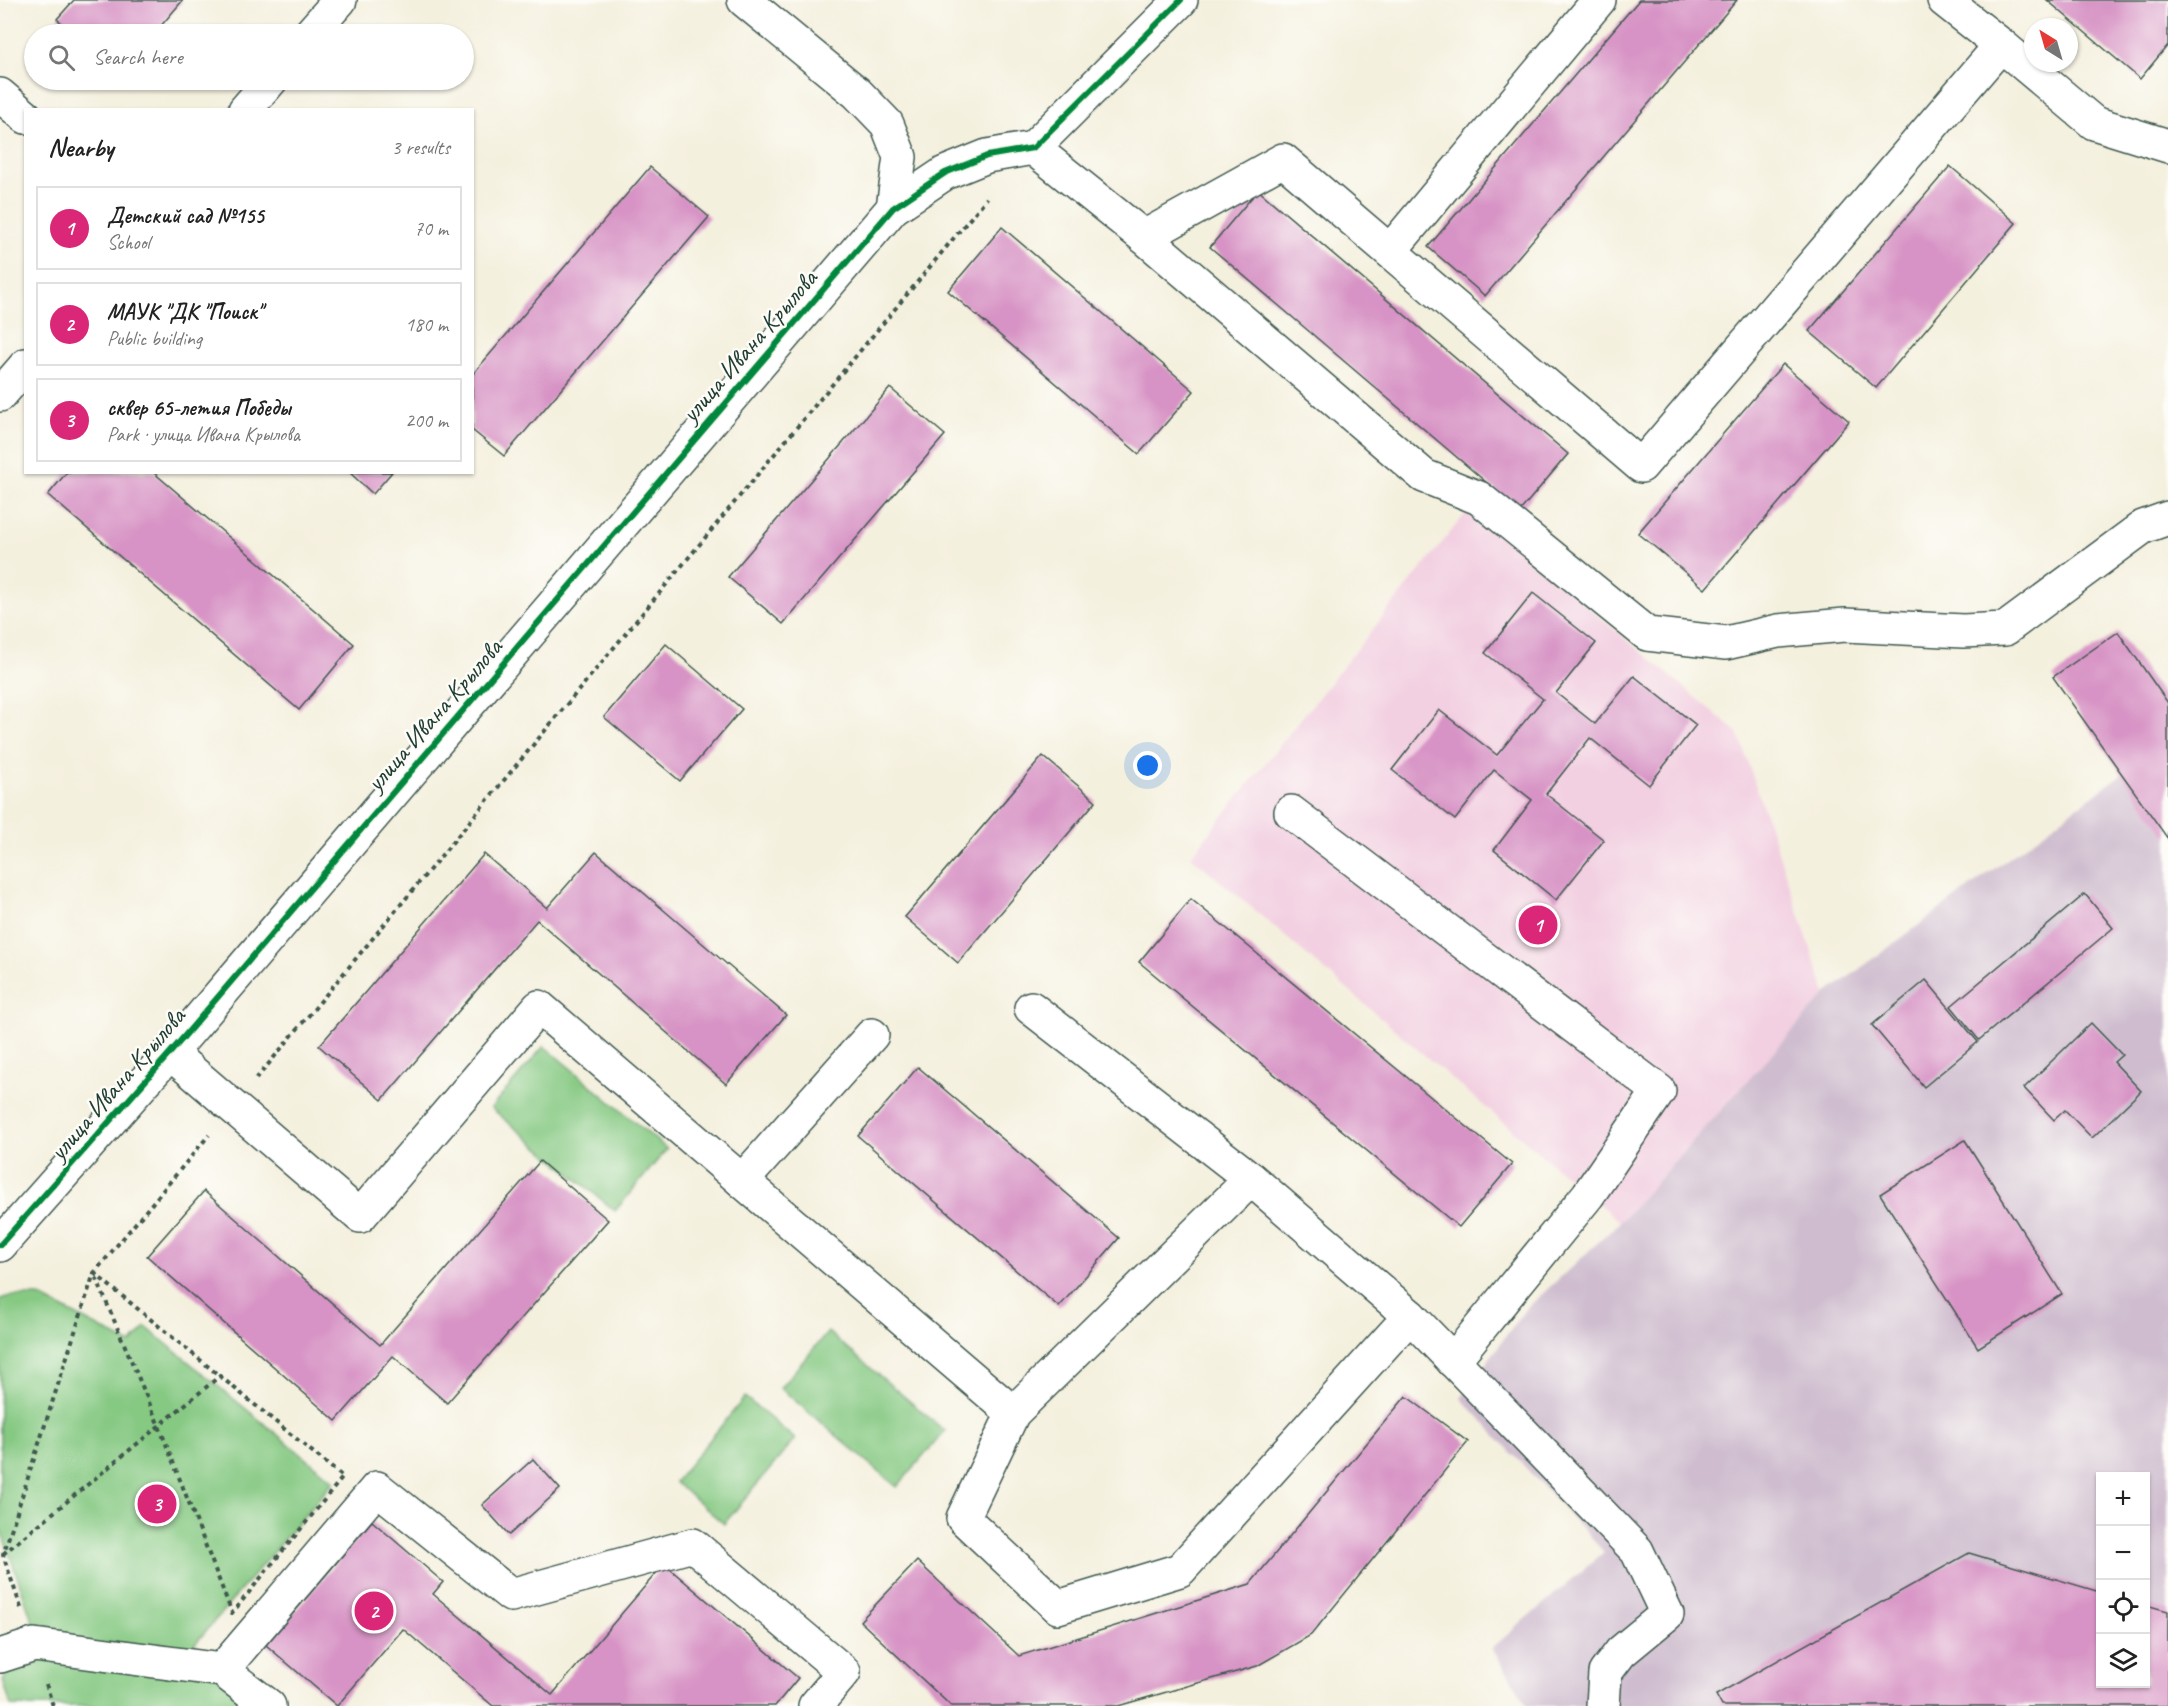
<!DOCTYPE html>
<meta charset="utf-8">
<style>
:root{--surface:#fff;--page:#f2f2f2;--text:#222;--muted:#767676;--line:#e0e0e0;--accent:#db2777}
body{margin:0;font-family:Caveat,sans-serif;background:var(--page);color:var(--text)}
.controls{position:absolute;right:18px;bottom:18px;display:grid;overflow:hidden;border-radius:0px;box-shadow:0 2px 4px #0004}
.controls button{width:54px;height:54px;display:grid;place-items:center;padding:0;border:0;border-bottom:2px solid var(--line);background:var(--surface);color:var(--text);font:30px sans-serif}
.compass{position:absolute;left:2024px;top:18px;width:54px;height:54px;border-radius:50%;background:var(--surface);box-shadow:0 2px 4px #0004;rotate:323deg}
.you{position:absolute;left:1148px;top:766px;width:21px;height:21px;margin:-15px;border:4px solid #fff;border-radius:50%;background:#1a73e8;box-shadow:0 0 0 9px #1a73e833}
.badge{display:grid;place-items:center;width:39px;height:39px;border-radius:50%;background:var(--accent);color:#fff;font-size:20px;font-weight:700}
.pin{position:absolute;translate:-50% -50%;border:3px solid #fff;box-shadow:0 2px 6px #0006}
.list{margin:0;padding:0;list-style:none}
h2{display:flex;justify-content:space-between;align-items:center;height:78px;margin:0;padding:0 24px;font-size:26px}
h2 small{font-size:20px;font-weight:400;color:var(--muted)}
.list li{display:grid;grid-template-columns:39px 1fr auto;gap:18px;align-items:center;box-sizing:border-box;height:84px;margin:0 12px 12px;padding:0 12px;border:2px solid var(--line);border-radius:0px}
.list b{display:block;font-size:22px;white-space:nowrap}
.list p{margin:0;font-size:20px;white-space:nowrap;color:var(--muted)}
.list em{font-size:20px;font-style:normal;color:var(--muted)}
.icon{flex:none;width:33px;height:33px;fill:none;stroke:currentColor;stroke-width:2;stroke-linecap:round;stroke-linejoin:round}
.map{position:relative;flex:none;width:2168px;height:1706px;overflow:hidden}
.search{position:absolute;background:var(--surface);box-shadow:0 2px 4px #0004;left:24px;top:24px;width:450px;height:66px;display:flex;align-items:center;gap:15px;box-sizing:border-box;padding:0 21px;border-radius:33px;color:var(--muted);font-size:22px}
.panel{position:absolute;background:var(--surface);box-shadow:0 2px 4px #0004;left:24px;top:108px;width:450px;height:366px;border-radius:0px}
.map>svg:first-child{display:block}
</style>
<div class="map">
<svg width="2168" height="1706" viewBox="0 0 2168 1706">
<rect width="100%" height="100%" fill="#fdfcf7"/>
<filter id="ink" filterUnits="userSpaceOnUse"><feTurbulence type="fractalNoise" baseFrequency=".0167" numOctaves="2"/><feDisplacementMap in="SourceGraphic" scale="12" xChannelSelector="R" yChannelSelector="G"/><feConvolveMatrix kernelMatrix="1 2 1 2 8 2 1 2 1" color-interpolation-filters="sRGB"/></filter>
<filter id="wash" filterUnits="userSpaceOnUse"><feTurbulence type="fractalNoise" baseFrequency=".008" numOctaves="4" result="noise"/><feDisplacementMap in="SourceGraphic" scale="24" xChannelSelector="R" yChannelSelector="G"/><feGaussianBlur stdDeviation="1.35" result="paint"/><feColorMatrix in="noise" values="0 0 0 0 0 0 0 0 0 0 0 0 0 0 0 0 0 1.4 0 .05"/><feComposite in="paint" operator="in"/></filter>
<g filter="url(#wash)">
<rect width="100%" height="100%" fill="#f4f0de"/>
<path fill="#f2cfe1" d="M1470 508 1738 733 1826 994 1620 1222 1191 856Z"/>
<path fill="#cfbdcf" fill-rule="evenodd" d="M2122 774 2168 839V1706H1528L1492 1648 1604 1552 1461 1398 1524 1311 1620 1222 1826 994ZM2100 1476H2146V1684H2100Z"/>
<g fill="#86c983" stroke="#52835c" stroke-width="1.5">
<path d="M544 1046 667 1149 615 1211 491 1108Z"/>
<path d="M10 1296H39L131 1344 146 1327 334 1481 188 1652 250 1706H11L3 1680 38 1637 0 1527V1299Z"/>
<path d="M828 1332 945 1431 897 1487 780 1388Z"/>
<path d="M745 1397 795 1439 724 1524 675 1482Z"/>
</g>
<g id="blocks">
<g fill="#d793c5">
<path d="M74 0H183L154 34H75L57 19Z"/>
<path d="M1639 0H1737L1485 296 1428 247Z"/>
<path d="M2047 0H2168V45L2140 79Z"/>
<path d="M1950 166 2016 223 1876 388 1809 331Z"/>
<path d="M650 167 709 217 504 456 472 430V375Z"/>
<path d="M1258 190 1568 454 1520 511 1210 247Z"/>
<path d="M1002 227 1194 391 1139 454 948 291Z"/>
<path d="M1783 364 1849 421 1705 589 1638 533Z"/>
<path d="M890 388 945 435 783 624 728 577Z"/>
<path d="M67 472H153L354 644 299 710 48 495Z"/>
<path d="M349 472H392L373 494Z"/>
<path d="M1533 593 1596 643 1556 693 1595 724 1634 676 1696 725 1649 785 1590 738 1546 794 1604 840 1556 900 1494 850 1532 800 1494 770 1455 820 1392 770 1439 710 1497 755 1543 699 1485 653Z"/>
<path d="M2118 632 2168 703V839L2053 677Z"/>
<path d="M666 644 742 709 680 781 604 717Z"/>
<path d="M1043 756 1096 801 958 963 905 917Z"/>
<path d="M596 852 786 1015 726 1084 537 920 382 1100 319 1046 484 854 547 908Z"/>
<path d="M2085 894 2113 928 1979 1040 1951 1006Z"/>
<path d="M1191 899 1512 1164 1459 1227 1139 962Z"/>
<path d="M1926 980 1978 1042 1924 1087 1872 1025Z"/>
<path d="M2091 1023 2122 1055 2114 1062 2141 1091 2092 1138 2065 1110 2054 1120 2024 1088Z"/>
<path d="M918 1067 1119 1238 1059 1307 858 1136Z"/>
<path d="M1965 1140 2062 1294 1978 1348 1880 1194Z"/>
<path d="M540 1161 608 1220 447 1403 393 1356 336 1421 147 1256 204 1191 380 1345Z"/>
<path d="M1406 1396 1468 1442 1311 1635 1257 1666 1118 1706H951L860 1621 917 1561 1019 1656 1250 1584Z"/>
<path d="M533 1459 560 1489 509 1535 482 1505Z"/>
<path d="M372 1521 443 1582 433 1594 552 1695 664 1564 798 1678 775 1706H493L403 1629 337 1706 266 1645Z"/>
<path d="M1969 1553 2100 1592V1684H2146V1605L2168 1611V1706H1722L1716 1695Z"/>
</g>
</g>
</g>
<g filter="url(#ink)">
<use href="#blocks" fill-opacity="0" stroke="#3f584e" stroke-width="1.5"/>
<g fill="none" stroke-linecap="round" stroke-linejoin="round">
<defs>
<g id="minor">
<path d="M744 0 857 93 887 124 900 157 893 208"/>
<path d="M1944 0 2001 45 2094 123 2168 146"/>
<path d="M310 34 340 0"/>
<path d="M0 95 26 117"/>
<path d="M245 110 271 80"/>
<path d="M1033 148 1144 237 1424 476 1479 498 1647 634 1726 643 1778 631 1845 625 1963 631 2005 629 2143 527 2168 518"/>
<path d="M1144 237 1283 160 1641 466 2001 45"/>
<path d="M1390 251 1599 0"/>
<path d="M0 395 26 365"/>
<path d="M1291 812 1659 1091 1588 1195 1453 1361"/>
<path d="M1031 1008 1251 1179 1410 1316 1637 1551 1667 1614 1621 1652 1605 1673 1603 1706"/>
<path d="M170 1053 360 1216 539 1007 1013 1413"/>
<path d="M1251 1179 1013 1413 963 1518 1058 1607 1180 1570 1410 1316"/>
<path d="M742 1181 872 1035"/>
<path d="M0 1245 170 1053 893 208 945 173 987 156 1033 148 1181 0"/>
<path d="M0 1656 34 1645 222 1670 269 1706"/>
<path d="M222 1670 377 1488 511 1595 693 1545 844 1672 815 1706"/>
</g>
</defs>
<use href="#minor" stroke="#3f584e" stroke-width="36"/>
<g stroke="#3f584e" stroke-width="4" stroke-dasharray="4.5 4.5" stroke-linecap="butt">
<path d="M256 1079 987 198"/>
<path d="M94 1273 343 1477 232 1613 159 1426Z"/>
<path d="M3 1554 221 1375"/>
<path d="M21 1608 3 1555 94 1273 209 1135"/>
<path d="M46 1684 53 1706"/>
</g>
<use href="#minor" stroke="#fff" stroke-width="33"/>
<defs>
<path id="cycleway" d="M0 1245 170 1053 893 208 945 173 987 156 1033 148 1181 0"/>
</defs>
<use href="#cycleway" stroke="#fdfcf7" stroke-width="10"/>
<use href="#cycleway" stroke="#00873e" stroke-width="6"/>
</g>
</g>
<g text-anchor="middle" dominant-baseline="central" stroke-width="5" stroke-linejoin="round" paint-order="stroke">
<g font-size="26" fill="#1f3d34" stroke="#fdfcf7">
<text transform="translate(749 346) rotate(-49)">улица Ивана Крылова</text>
<text transform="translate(434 715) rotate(-49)">улица Ивана Крылова</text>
<text transform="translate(117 1084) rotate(-49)">улица Ивана Крылова</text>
</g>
</g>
</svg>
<div class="controls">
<button>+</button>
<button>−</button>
<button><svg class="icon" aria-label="locate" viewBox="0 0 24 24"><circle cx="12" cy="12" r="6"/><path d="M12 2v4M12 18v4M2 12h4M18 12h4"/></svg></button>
<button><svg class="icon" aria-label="layers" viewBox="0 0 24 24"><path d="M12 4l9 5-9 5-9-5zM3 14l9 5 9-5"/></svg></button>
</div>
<svg class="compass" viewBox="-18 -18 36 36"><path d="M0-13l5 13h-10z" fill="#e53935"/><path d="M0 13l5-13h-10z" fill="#767676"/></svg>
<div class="you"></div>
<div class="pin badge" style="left:1538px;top:925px">1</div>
<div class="pin badge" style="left:374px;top:1611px">2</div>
<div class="pin badge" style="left:157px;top:1504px">3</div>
<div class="search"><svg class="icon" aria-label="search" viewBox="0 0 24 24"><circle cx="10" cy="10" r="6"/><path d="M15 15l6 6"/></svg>Search here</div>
<section class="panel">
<h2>Nearby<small>3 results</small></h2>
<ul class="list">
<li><span class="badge">1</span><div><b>Детский сад №155</b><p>School</p></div><em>70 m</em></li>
<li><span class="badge">2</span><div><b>МАУК &quot;ДК &quot;Поиск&quot;</b><p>Public building</p></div><em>180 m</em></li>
<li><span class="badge">3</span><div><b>сквер 65-летия Победы</b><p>Park · улица Ивана Крылова</p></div><em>200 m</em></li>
</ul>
</section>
</div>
